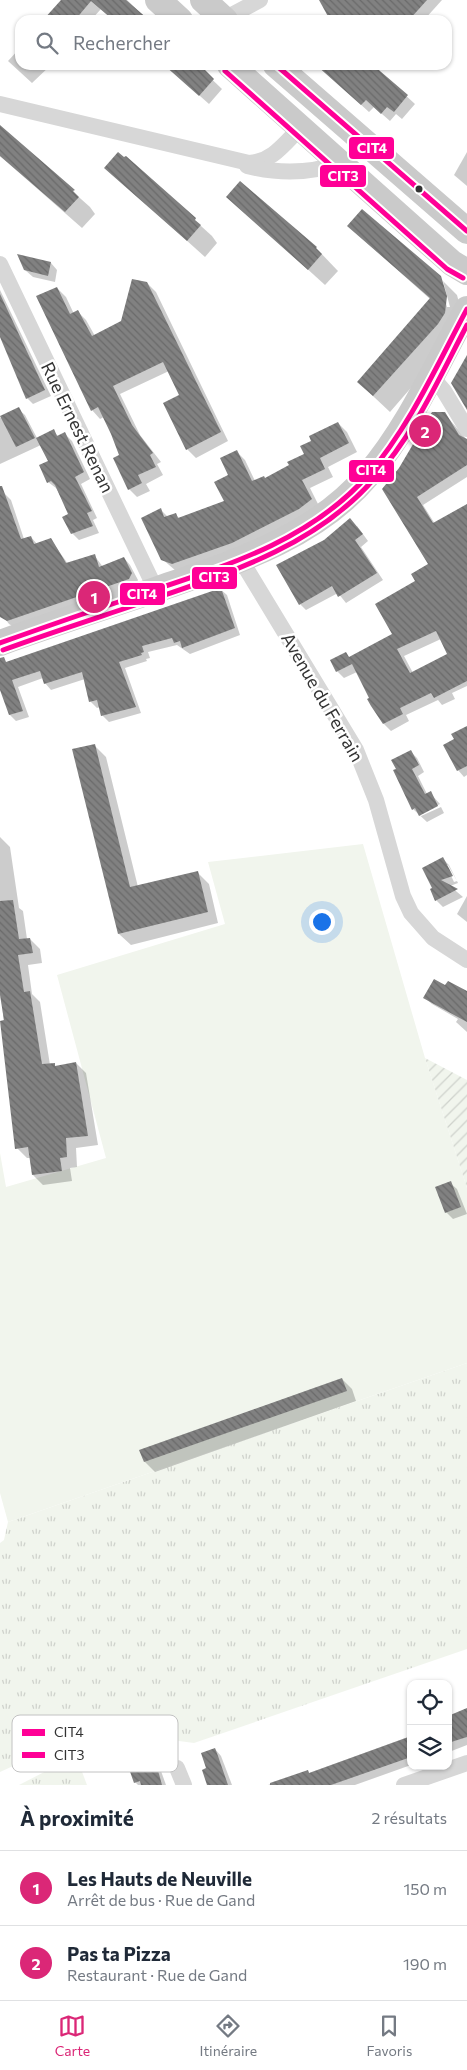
<!DOCTYPE html>
<html lang="fr">
<meta charset="utf-8">
<style>
:root{--surface:#fff;--page:#f6f6f7;--text:#1f2937;--muted:#747a83;--line:#e0e1e3;--accent:#db2777}
body{margin:0;font-family:Commissioner,sans-serif;background:var(--page);color:var(--text)}
.controls{position:absolute;right:15px;bottom:15px;display:grid;overflow:hidden;border-radius:10px;box-shadow:0 1px 4px #0004}
.controls button{width:45px;height:45px;display:grid;place-items:center;padding:0;border:0;border-bottom:1px solid var(--line);background:var(--surface);color:var(--text);font:25px sans-serif}
.you{position:absolute;left:321px;top:921px;width:18px;height:18px;margin:-12px;border:4px solid #fff;border-radius:50%;background:#1a73e8;box-shadow:0 0 0 8px #1a73e833}
.badge{display:grid;place-items:center;width:32px;height:32px;border-radius:50%;background:var(--accent);color:#fff;font-size:16px;font-weight:700}
.pin{position:absolute;translate:-50% -50%;border:2px solid #fff;box-shadow:0 1px 5px #0006}
.list{margin:0;padding:0;list-style:none}
h2{display:flex;justify-content:space-between;align-items:center;height:65px;margin:0;padding:0 20px;font-size:21px}
h2 small{font-size:16px;font-weight:400;color:var(--muted)}
.list li{display:grid;grid-template-columns:32px 1fr auto;gap:15px;align-items:center;box-sizing:border-box;height:75px;padding:0 20px;border-top:1px solid var(--line)}
.list b{display:block;font-size:19px;white-space:nowrap}
.list p{margin:0;font-size:16px;white-space:nowrap;color:var(--muted)}
.list em{font-size:16px;font-style:normal;color:var(--muted)}
.icon{flex:none;width:28px;height:28px;fill:none;stroke:currentColor;stroke-width:2;stroke-linecap:round;stroke-linejoin:round}
.map{position:relative;flex:none;width:467px;height:1785px;overflow:hidden}
.search{position:absolute;background:var(--surface);box-shadow:0 1px 4px #0004;left:15px;right:15px;top:15px;height:55px;display:flex;align-items:center;gap:12px;box-sizing:border-box;padding:0 18px;border-radius:15px;color:var(--muted);font-size:19px}
.sheet{height:215px;background:var(--surface)}
nav{display:flex;justify-content:space-around;align-items:center;box-sizing:border-box;height:70px;border-top:1px solid var(--line);background:var(--surface);font-size:14px;color:var(--muted)}
nav a{display:grid;justify-items:center;gap:2px}
nav .on{color:var(--accent)}
.map>svg:first-child{display:block}
</style>
<div class="map">
<svg width="467" height="1785" viewBox="0 0 467 1785">
<defs>
<pattern id="grass-tufts" width="24" height="20" patternUnits="userSpaceOnUse" patternTransform="scale(1.25)"><rect width="24" height="20" fill="#f1f5ed"/><path d="M3 7l-1-3M5 7V3M7 7l1-3M15 17l-1-3M17 17v-4M19 17l1-3" fill="none" stroke="#cfd2cc"/></pattern>
<pattern id="garden-furrows" width="10" height="10" patternUnits="userSpaceOnUse" patternTransform="scale(1.25)"><rect width="10" height="10" fill="#f1f5ed"/><path d="M-1 1l2-2M0 10L10 0M9 11l2-2" fill="none" stroke="#cfd2cc"/></pattern>
<pattern id="building-back-hatch" width="6" height="6" patternUnits="userSpaceOnUse" patternTransform="scale(1.25)"><rect width="6" height="6" fill="#818181"/><path d="M-1 5l2 2M0 0l6 6M5-1l2 2" fill="none" stroke="#6a6a6a"/></pattern>
</defs>
<rect width="100%" height="100%" fill="#fff"/>
<path fill="url(#grass-tufts)" d="M467 1363V1649L194 1743 134 1735 78 1761 87 1785H19L52 1768 82 1747 72 1739 0 1772V1543L4 1540 8 1522Z"/>
<path fill="#f1f5ed" d="M363 844 425 1058 467 1188V1363L8 1522 0 1493V1153L6 1187 106 1158 57 975 225 924 208 862Z"/>
<path fill="url(#garden-furrows)" d="M425 1058 467 1080V1188Z"/>
<g fill="#0003" fill-rule="evenodd">
<path d="M62 0H127L148 20H114L101 9 91 20H45Z"/>
<path d="M321 0H442L424 20H332Z"/>
<path d="M20 48V65H51L32 83 8 61Z"/>
<path d="M165 65H197L222 89 209 104Z"/>
<path d="M317 65H384L379 71 415 104 402 119 396 114 390 121 374 107 369 112Z"/>
<path d="M0 129H2L90 207 95 214 82 228 0 156Z"/>
<path d="M467 152V186L454 175Z"/>
<path d="M126 158 212 236 217 243 205 257 106 168Z"/>
<path d="M228 197 316 248 338 271 325 285Z"/>
<path d="M366 242 440 279 447 307H450L443 281 457 295 463 318 461 330 390 412 358 382 430 299Z"/>
<path d="M51 263 57 270 55 282 33 277 25 270Z"/>
<path d="M147 283 156 292 228 441 196 458 187 449 181 396 169 371 120 394 140 435 161 462 157 464 163 475 146 484 150 491 137 497 129 489 121 455 104 417 100 419 92 410 57 288 66 297 74 314 78 312 86 320 95 336 123 322Z"/>
<path d="M0 290 51 396 33 404 27 398 0 332Z"/>
<path d="M18 409 25 415 37 438 53 431 59 437 65 434 72 441 90 479 81 484 97 518 93 520 99 533 79 540 72 533 70 514 56 488 48 482 49 462 41 445 0 464V418Z"/>
<path d="M444 413 467 440V477L423 505 435 524 467 505V686L452 693 455 699 442 705 438 700 406 715 409 721 391 731 384 724 357 672 344 678 337 671 350 658 393 635 417 582 429 565 383 489ZM441 639 449 655 413 673 404 656Z"/>
<path d="M338 423 347 432 357 452 328 467 333 477 310 488 320 508 240 551 176 571 161 558V510L168 517 176 515 180 519 226 502 236 451 245 460 255 481 265 479 291 466 305 454 313 441Z"/>
<path d="M4 493 11 500 24 539 31 537 37 544 51 540 68 564 94 555 103 567 124 558 130 565 138 580 135 586 14 627 9 624 0 612V495Z"/>
<path d="M357 526 368 541 361 547 383 580 346 603 338 593 306 610 300 604Z"/>
<path d="M220 589 227 595 240 635 190 654 177 645 148 652 150 658 146 659 147 661 125 668 141 713 109 722 102 715 100 707 97 708 90 701 85 679 51 690 45 683 43 678 18 687 29 717 16 721 10 715 0 686V665Z"/>
<path d="M467 731V775L464 777 458 770Z"/>
<path d="M94 745 106 757 138 887 197 872 209 884 218 923 131 945 119 934Z"/>
<path d="M411 752 417 758 424 772 418 776 427 794 430 793 440 804 419 814 421 816 441 807 444 813 427 822 413 809 397 769Z"/>
<path d="M0 837 10 847 19 908 23 911 27 939H30L40 949 42 963 28 965 32 994 40 1002 50 1065 57 1067 76 1063 86 1073 98 1145 76 1148 77 1167 70 1168 72 1181 43 1185 33 1175 31 1158H27L17 1148 6 1071 9 1070 0 987Z"/>
<path d="M443 859 449 865 458 883 450 886 463 897 443 907 436 900 434 888ZM446 865H448L457 881 454 882Z"/>
<path d="M467 896V922L457 914Z"/>
<path d="M467 996V1032L456 1022 458 1019 432 1004 425 998Z"/>
<path d="M450 1183 457 1189 467 1214 453 1219 446 1212Z"/>
<path d="M342 1379 352 1389 356 1401 155 1472 145 1462 141 1450Z"/>
<path d="M467 1709V1745L449 1752 448 1717Z"/>
<path d="M411 1737V1765L355 1785H268L307 1771 310 1774Z"/>
<path d="M215 1749 221 1756 232 1785H209L208 1769Z"/>
<path d="M149 1751 156 1757 166 1785H138L135 1782 134 1761Z"/>
</g>
<g fill="url(#building-back-hatch)" fill-rule="evenodd">
<path d="M61 0H126L149 20H113L91 1 75 20H43Z"/>
<path d="M319 0H427L409 20H330Z"/>
<path d="M164 65H200L214 79 199 96Z"/>
<path d="M316 65H373L408 95 394 112 387 107 381 114 366 100 361 105Z"/>
<path d="M0 125 75 190 73 191 79 197 65 212 0 156Z"/>
<path d="M118 152 124 157 126 156 196 218 195 220 201 225 187 241 104 168Z"/>
<path d="M240 181 317 247 316 248 322 254 308 270 226 197Z"/>
<path d="M362 209 441 276 447 296 445 313 438 324 373 396 357 382 430 298 347 226Z"/>
<path d="M17 254 51 262 48 276 24 270Z"/>
<path d="M132 279 147 282 221 432 186 450 163 403 179 395 163 362 113 386 132 425 153 453 150 455 156 467 138 475 142 483 128 490 113 458 119 455 111 434 98 407 91 411 36 296 57 287 70 314 78 310 92 336 121 321Z"/>
<path d="M0 294 45 390 26 399 0 337Z"/>
<path d="M467 355V410L451 383Z"/>
<path d="M19 407 35 438 16 447 0 416Z"/>
<path d="M432 412H445L459 435 467 439V465L417 497 433 523 467 504V681L434 698 431 693 400 708 403 714 383 724 371 706 367 699 369 698 352 664 336 672 330 660 346 652 352 662 349 657 392 634 375 604 415 581 411 574 428 564 382 489 399 468ZM436 631 447 654 410 673 397 649Z"/>
<path d="M338 422 349 443 320 458 325 469 302 480 312 499 299 509 232 543 172 564 161 560 141 518 161 508 164 517 176 513 178 518 224 501 214 482 228 475 220 458 237 450 252 481 264 476 265 478 289 465 287 462 304 454 300 446 311 441 309 436Z"/>
<path d="M54 429 57 436 65 432 84 472 75 477 92 511 87 513 93 526 71 534 62 517 68 514 55 485 51 481 47 483 39 465 48 461 36 438Z"/>
<path d="M0 486H2L21 539 31 536 34 544 51 538 66 563 95 554 99 567 124 557 132 573 129 579 7 621 0 617Z"/>
<path d="M350 518 363 534 355 540 377 573 338 597 332 586 299 605 276 565 324 540Z"/>
<path d="M221 588 235 628 182 648 180 641 174 643 172 638 142 646 144 652 141 653 142 655 119 662 136 707 101 716 97 700 89 702 82 672 44 684 40 671 12 680 23 711 9 715 0 690V658L4 657 6 662Z"/>
<path d="M467 726V766L457 771 443 745 454 739 451 734Z"/>
<path d="M95 744 130 887 198 871 208 912 118 934 72 749Z"/>
<path d="M411 750 419 765 412 769 425 794 431 791 438 806 419 816 415 808 412 810 393 770 396 769 391 760Z"/>
<path d="M443 857 453 876 441 880 458 889 435 901 430 889 432 888 422 868Z"/>
<path d="M13 900 19 939 30 938 33 953 18 955 24 992 30 991 42 1064 55 1063V1066L76 1062 88 1136 66 1138 67 1157 60 1158 62 1171 32 1175 28 1147 15 1149 0 1021 4 1020 0 995V901Z"/>
<path d="M434 979 445 985 448 981 467 991V1022L423 998Z"/>
<path d="M451 1181 461 1207 445 1213 435 1187Z"/>
<path d="M342 1378 347 1391 144 1462 139 1450Z"/>
<path d="M467 1708V1737L448 1743V1716Z"/>
<path d="M411 1736V1757L331 1785H270V1783L308 1770 309 1773Z"/>
<path d="M215 1748 218 1756 228 1785H207L202 1770 206 1768 201 1753Z"/>
<path d="M150 1749 159 1774 162 1785H141L140 1781 134 1783 127 1763 133 1761 131 1756Z"/>
</g>
<g fill="none" stroke-linecap="round" stroke-linejoin="round">
<g stroke="#d7d7d7" stroke-width="16">
<path d="M224 19 260 0"/>
<path d="M0 104 249 163C272 162 285 143 300 128"/>
<path d="M247 166C279 174 309 174 340 163"/>
<path d="M0 264 156 590"/>
<path d="M431 376 444 391 467 429"/>
<path d="M241 560 356 750 376 800 403 896 411 913 433 938 467 960"/>
<path d="M177 1768 184 1785"/>
<path d="M404 1785 467 1763"/>
</g>
<g stroke="#cacaca" stroke-width="26">
<path d="M158 0 180 20"/>
<path d="M203 0 225 20"/>
<path d="M230 65 426 240 452 263 467 272"/>
<path d="M276 65 467 231"/>
<path d="M0 643C52 624 105 607 158 589 233 563 315 538 368 475 410 426 436 365 467 309"/>
</g>
<defs>
<g id="bus-1">
<path d="M276 65 467 231"/>
<path d="M0 643C50 625 100 608 151 591 229 565 312 539 368 475 410 426 437 365 467 309"/>
</g>
<g id="bus-2">
<path d="M225 71 447 269 463 278"/>
<path d="M3 650C52 632 103 616 153 599 232 572 316 545 373 480 414 435 439 378 467 325"/>
</g>
</defs>
<use href="#bus-1" stroke="#fff" stroke-width="9"/>
<use href="#bus-2" stroke="#fff" stroke-width="9"/>
<use href="#bus-1" stroke="#ff0096" stroke-width="5"/>
<use href="#bus-2" stroke="#ff0096" stroke-width="5"/>
</g>
<circle fill="#333" stroke="#fff" stroke-width="2" cx="419" cy="189" r="4.5"/>
<g text-anchor="middle" dominant-baseline="central" stroke-width="5" stroke-linejoin="round" paint-order="stroke">
<g font-size="18" fill="#333" stroke="#fff">
<text transform="translate(78 427) rotate(64)">Rue Ernest Renan</text>
<text transform="translate(323 697) rotate(60)">Avenue du Ferrain</text>
</g>
</g>
<rect x="12" y="1715" width="166" height="57" rx="8" fill="#fff" stroke="#c2c2c2" stroke-width="1"/>
<rect x="22" y="1729" width="23" height="7" fill="#ff0096"/>
<rect x="22" y="1752" width="23" height="6" fill="#ff0096"/>
<g font-size="14" fill="#333">
<text x="54" y="1737">CIT4</text>
<text x="54" y="1760">CIT3</text>
</g>
<g stroke="#fff" stroke-width="2">
<rect x="348" y="136" width="47" height="24" rx="5" fill="#ff0096"/>
<rect x="319" y="164" width="48" height="24" rx="5" fill="#ff0096"/>
<rect x="348" y="459" width="47" height="24" rx="5" fill="#ff0096"/>
<rect x="191" y="566" width="47" height="24" rx="5" fill="#ff0096"/>
<rect x="119" y="582" width="47" height="24" rx="5" fill="#ff0096"/>
</g>
<g font-size="14" text-anchor="middle" font-weight="bold" fill="#fff">
<text x="372" y="153">CIT4</text>
<text x="343" y="181">CIT3</text>
<text x="371" y="475">CIT4</text>
<text x="214" y="582">CIT3</text>
<text x="142" y="599">CIT4</text>
</g>
</svg>
<div class="controls">
<button><svg class="icon" aria-label="locate" viewBox="0 0 24 24"><circle cx="12" cy="12" r="6"/><path d="M12 2v4M12 18v4M2 12h4M18 12h4"/></svg></button>
<button><svg class="icon" aria-label="layers" viewBox="0 0 24 24"><path d="M12 4l9 5-9 5-9-5zM3 14l9 5 9-5"/></svg></button>
</div>
<div class="you"></div>
<div class="pin badge" style="left:94px;top:597px">1</div>
<div class="pin badge" style="left:425px;top:431px">2</div>
<div class="search"><svg class="icon" aria-label="search" viewBox="0 0 24 24"><circle cx="10" cy="10" r="6"/><path d="M15 15l6 6"/></svg>Rechercher</div>
</div>
<section class="sheet">
<h2>À proximité<small>2 résultats</small></h2>
<ul class="list">
<li><span class="badge">1</span><div><b>Les Hauts de Neuville</b><p>Arrêt de bus · Rue de Gand</p></div><em>150 m</em></li>
<li><span class="badge">2</span><div><b>Pas ta Pizza</b><p>Restaurant · Rue de Gand</p></div><em>190 m</em></li>
</ul>
</section>
<nav>
<a class="on"><svg class="icon" aria-label="map" viewBox="0 0 24 24"><path d="M3 6l6-2 6 2 6-2v14l-6 2-6-2-6 2zM9 4v14M15 6v14"/></svg>Carte</a>
<a><svg class="icon" aria-label="directions" viewBox="0 0 24 24"><path d="M12 3l9 9-9 9-9-9zM9 14v-3h6M13 9l2 2-2 2"/></svg>Itinéraire</a>
<a><svg class="icon" aria-label="saved" viewBox="0 0 24 24"><path d="M7 4h10v16l-5-4-5 4z"/></svg>Favoris</a>
</nav>
